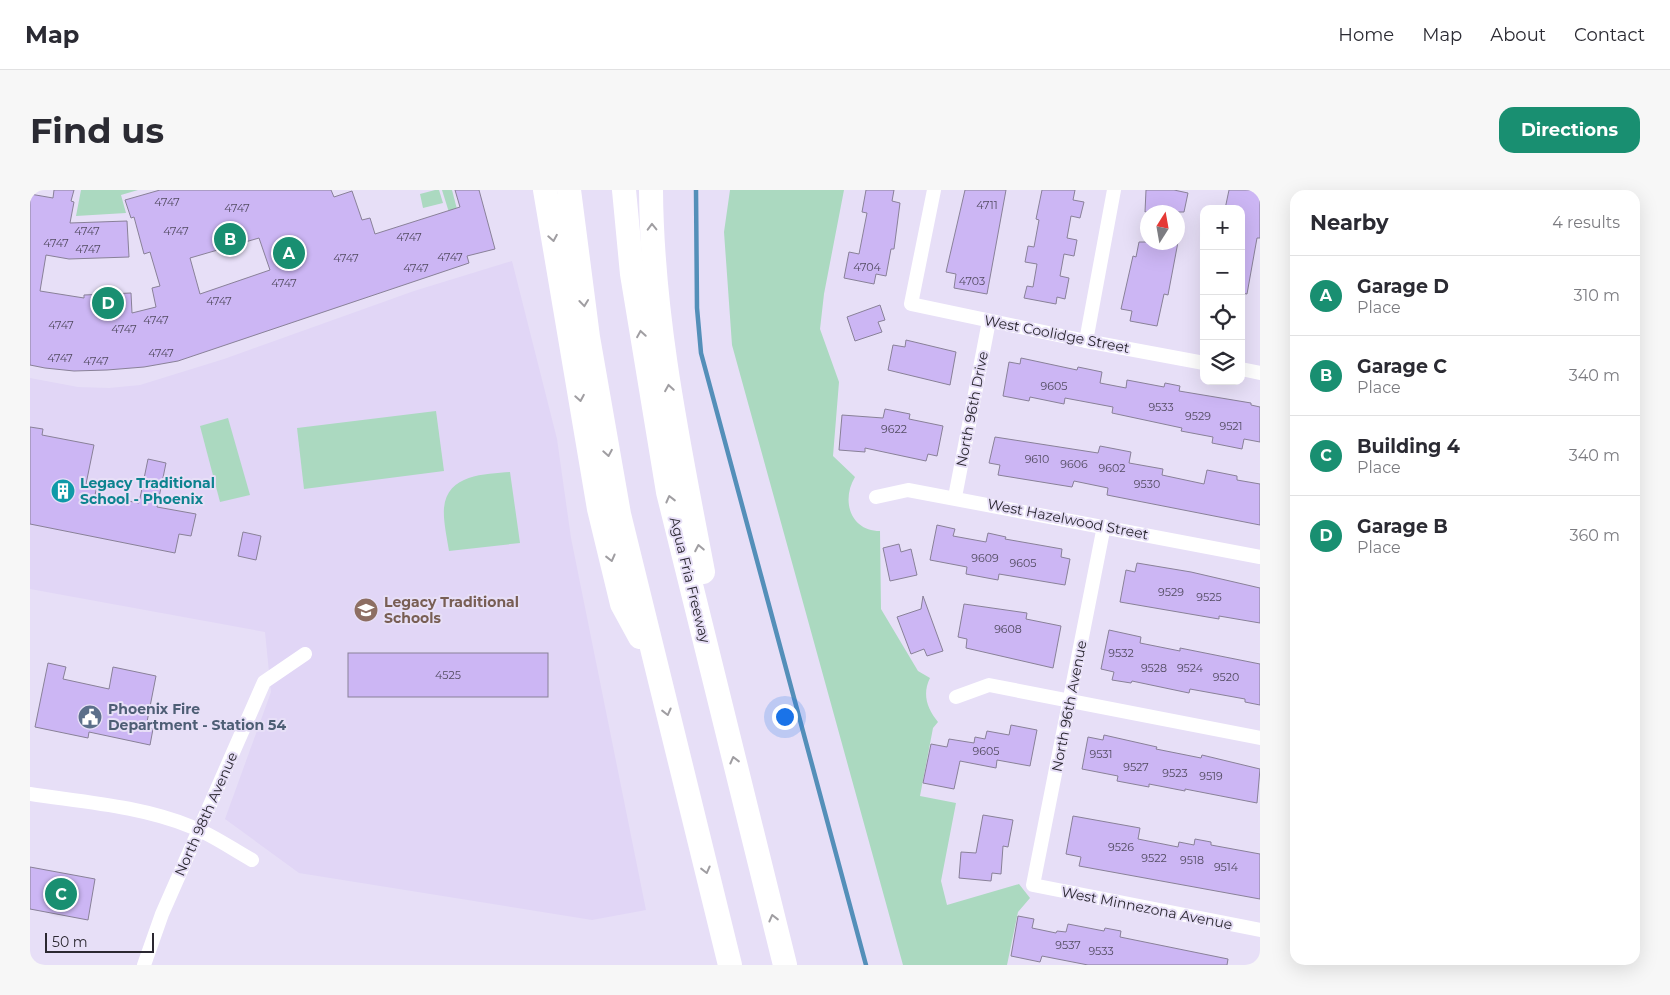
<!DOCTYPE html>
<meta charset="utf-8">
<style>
:root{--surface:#fff;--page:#f7f7f7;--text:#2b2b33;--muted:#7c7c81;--line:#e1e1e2;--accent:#198f71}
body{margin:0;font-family:Montserrat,sans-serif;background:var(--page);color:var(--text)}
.controls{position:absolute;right:15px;top:15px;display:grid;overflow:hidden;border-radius:10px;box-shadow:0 5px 20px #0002}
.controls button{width:45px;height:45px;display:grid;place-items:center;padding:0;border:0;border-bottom:1px solid var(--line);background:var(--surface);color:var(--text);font:25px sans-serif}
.compass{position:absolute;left:1110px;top:15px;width:45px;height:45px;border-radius:50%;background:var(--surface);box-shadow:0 5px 20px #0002;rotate:11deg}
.scale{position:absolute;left:15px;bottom:12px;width:109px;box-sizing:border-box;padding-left:5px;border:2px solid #2b2831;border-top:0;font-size:14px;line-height:18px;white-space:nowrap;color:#2b2831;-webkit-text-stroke:4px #e7dff7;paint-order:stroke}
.you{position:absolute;left:754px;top:526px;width:18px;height:18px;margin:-12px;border:4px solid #fff;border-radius:50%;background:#1a73e8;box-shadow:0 0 0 8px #1a73e833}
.badge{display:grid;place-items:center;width:32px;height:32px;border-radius:50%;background:var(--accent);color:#fff;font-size:16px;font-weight:700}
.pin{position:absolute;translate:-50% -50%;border:2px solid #fff;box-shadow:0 1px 5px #0006}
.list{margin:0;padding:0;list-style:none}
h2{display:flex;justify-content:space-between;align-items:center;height:65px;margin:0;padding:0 20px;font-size:21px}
h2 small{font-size:16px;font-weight:400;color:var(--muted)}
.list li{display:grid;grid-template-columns:32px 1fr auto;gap:15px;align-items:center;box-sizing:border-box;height:80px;padding:0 20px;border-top:1px solid var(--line)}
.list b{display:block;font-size:19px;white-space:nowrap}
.list p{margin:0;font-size:16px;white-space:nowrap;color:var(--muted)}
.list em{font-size:16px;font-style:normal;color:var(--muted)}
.icon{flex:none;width:28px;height:28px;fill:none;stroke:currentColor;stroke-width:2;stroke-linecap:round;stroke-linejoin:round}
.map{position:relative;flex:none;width:1230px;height:775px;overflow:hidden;border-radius:15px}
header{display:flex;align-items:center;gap:30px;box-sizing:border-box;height:70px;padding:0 25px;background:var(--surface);border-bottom:1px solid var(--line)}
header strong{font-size:24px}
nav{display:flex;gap:28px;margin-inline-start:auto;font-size:18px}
.intro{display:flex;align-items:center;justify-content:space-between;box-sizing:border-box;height:120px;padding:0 30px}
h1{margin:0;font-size:35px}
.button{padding:12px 22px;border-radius:15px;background:var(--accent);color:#fff;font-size:18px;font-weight:700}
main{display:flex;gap:30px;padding:0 30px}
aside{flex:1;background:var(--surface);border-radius:15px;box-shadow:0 5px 20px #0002}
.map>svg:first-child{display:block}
</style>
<header>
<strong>Map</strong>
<nav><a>Home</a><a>Map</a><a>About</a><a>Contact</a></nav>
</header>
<div class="intro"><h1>Find us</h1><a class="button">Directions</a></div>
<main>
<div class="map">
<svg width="1230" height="775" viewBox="0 0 1230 775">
<rect width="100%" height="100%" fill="#e7dff7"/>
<path fill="#e1d6f6" d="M482 71 527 249 541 348 616 720 562 730 269 683 195 629 241 502 235 442 0 399V188L48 197 79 198 110 195 194 169 384 101Z"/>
<g fill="#abd9c0">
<path d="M51 0H108L91 5 96 23 46 26Z"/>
<path d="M405 0H409L413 13 393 18 390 4Z"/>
<path d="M412 0H422L434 46 427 48Z"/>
<path d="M700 0H814L794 104 790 139 809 192 803 266 825 287C811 310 820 341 850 341L851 419 888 481 900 488C892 504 897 519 908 532L903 538 890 606 926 613 911 691 917 715 989 694 1000 708 988 722 977 775H873L702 155 694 42Z"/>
<path d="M406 221 414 281 274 299 267 238Z"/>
<path d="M198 228 220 305 190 312 170 236Z"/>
<path d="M480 282 490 353 419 361C417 348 413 331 414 318 417 284 455 284 480 282Z"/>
</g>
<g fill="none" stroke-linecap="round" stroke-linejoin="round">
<path stroke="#548fb9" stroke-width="4.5" d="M666 0 667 118 671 163 836 775"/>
</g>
<g fill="#ccb6f4" stroke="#898198" fill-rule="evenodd">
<path d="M24 0H44L41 11 44 12 40 33 97 31 99 67 39 69 16 65 10 101 54 108V105L101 103 102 123 126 117 122 98 130 96 120 62 114 64 104 27 101 28 95 10 130 0H301L304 7 322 1 332 30 340 28 345 44 430 17 425 0H449L465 59 437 66 439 73 148 171 114 177 77 180 44 181 15 178 0 175V4L23 8ZM229 48 240 80 170 104 160 68Z"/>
<path d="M836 0H864L862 11 870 13 864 59H861L856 86 846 84 844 94 814 88 819 62 829 64 837 23 832 22Z"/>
<path d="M935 0H976L957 104 924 98 926 84 916 82Z"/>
<path d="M1012 0H1045L1043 10 1054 12 1050 28 1041 26 1037 48 1047 50 1044 66 1034 64 1030 86 1039 88 1035 109 1027 107 1026 114 994 108 997 96 1003 97 1007 74 995 72 998 56 1004 57 1009 30 1006 29Z"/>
<path d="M1116 0H1144L1158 3 1154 22H1115Z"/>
<path d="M1199 0H1230V48H1227L1217 104 1211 103 1213 45H1211V19H1195Z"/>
<path d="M1109 52H1148L1138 105 1134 104 1127 136 1100 131 1102 121 1091 119 1103 66 1106 67Z"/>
<path d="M850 115 855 130 848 132 852 142 825 151 817 127Z"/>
<path d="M876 150 926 162 920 195 858 180 863 155 875 157Z"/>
<path d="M991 168 1047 180 1048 177 1072 182 1070 193 1096 198 1097 190 1134 197 1135 193 1150 196 1149 201 1221 213V215L1230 217V252L1214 249 1212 259 1182 253 1183 247 1151 241 1152 238 1082 223 1083 217 1035 208 1034 214 1000 207 999 211 973 206 979 172 990 174Z"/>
<path d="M855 219 880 224 879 229 913 236 907 266 898 264 896 271 835 258V262L809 260 812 225 853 228Z"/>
<path d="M0 237 13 239 12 245 64 255 56 294 67 296 65 305 109 313 118 269 136 273 127 317 166 324 161 346 149 344 145 363 0 334Z"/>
<path d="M965 247 1068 263 1070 256 1101 262 1099 273 1133 279 1132 285 1174 294 1177 280 1207 286V290L1230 294V335L1077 305 1078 298 1044 291 1042 297 968 285 970 275 959 273Z"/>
<path d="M907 335 925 339 923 346 956 352 958 343 976 347 975 349 1032 359 1031 367 1040 369 1035 395 969 384 968 390 936 384 937 377 900 370Z"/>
<path d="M213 342 231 346 226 370 208 366Z"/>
<path d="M869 354 871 362 881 359 887 385 860 391 853 358Z"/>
<path d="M1107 373 1161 382 1230 398V433L1189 426V429L1090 412 1096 380 1105 382Z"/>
<path d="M893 406 913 461 897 466 894 459 881 464 867 427 891 419Z"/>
<path d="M934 414 997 423 996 429 1031 436 1023 478 936 458 937 449 928 447Z"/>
<path d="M1079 440 1111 447 1110 453 1150 461V458L1230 474V515L1215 512V509L1160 499 1159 503 1102 491 1101 493 1082 490 1084 482 1071 479Z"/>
<rect x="318" y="463" width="200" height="44"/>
<path d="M18 473 36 477 33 489 79 499 83 477 126 486 116 537 123 539 120 555 59 542 58 548 5 537Z"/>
<path d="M981 535 1007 540 1000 576 967 570 966 578 930 571 924 599 893 593 901 554 917 557 919 549 944 553 945 547 955 549 957 541 979 545Z"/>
<path d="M1074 545 1127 557 1126 559 1171 568 1172 565 1230 579 1227 613 1155 599V601L1119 594V597L1087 591 1088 586 1052 579 1058 547 1073 550Z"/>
<path d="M953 625 983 630 978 657 973 656 971 684 962 683 961 691 929 688 931 662 946 663Z"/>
<path d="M1043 626 1110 638 1108 649 1148 657 1149 652 1164 655 1165 649 1181 652V655L1230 664V709L1049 676 1051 667 1036 664Z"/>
<path d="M0 677 65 689 58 730 0 719Z"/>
<path d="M988 726 1004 729 1002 738 1026 743 1027 741 1036 742 1038 734 1074 741 1075 738 1091 741 1090 747 1198 769 1197 775H1058L1012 766 1010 772 981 766Z"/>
</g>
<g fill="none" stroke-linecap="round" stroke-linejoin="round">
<g stroke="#fff" stroke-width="14">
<path d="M904 0 881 114 1056 151 1174 173"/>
<path d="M1056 151 1084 0"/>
<path d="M1211 179 1230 183"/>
<path d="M846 307 878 300 1230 367"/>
<path d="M925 307 959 131"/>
<path d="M1074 336 1003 695 1230 740"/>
<path d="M926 507 959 495 1230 548"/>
<path d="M0 604C53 612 111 616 162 637 183 645 202 659 222 670"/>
<path d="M114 775 132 724 234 492 275 464"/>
</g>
<g stroke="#fff" stroke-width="24">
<path d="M515 0 569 319 592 414 610 447"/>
<path d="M539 0 558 147 589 324 700 775"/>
<path d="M594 0 602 84 638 302 755 775"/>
<path d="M621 0C622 129 649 256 673 382"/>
</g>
</g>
<defs><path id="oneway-chevron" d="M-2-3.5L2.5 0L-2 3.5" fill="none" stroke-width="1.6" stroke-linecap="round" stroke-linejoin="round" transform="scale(1.25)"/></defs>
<g stroke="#a09ea2">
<use href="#oneway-chevron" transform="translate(622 37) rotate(-91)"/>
<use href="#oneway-chevron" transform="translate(523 48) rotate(80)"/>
<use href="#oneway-chevron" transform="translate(554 113) rotate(84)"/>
<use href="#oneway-chevron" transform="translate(611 144) rotate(-99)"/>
<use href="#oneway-chevron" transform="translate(639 198) rotate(-99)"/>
<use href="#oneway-chevron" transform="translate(550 208) rotate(80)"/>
<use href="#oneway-chevron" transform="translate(578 263) rotate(80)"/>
<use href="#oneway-chevron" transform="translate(640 309) rotate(-104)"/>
<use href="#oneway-chevron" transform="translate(669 358) rotate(-101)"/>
<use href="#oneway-chevron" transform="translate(581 368) rotate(76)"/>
<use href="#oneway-chevron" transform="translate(637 522) rotate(76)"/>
<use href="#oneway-chevron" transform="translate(704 570) rotate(-104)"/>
<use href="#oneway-chevron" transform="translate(676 680) rotate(76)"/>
<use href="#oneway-chevron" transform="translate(743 728) rotate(-104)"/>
</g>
<defs>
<symbol id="building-disc" viewBox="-11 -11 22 22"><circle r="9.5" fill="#0f9aa8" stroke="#e7dff7"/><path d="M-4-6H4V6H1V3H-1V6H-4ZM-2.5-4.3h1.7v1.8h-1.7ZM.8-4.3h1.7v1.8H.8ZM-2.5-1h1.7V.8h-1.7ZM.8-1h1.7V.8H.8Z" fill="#fff"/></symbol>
<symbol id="school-disc" viewBox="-11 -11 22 22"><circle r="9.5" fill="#8d6e63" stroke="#e7dff7"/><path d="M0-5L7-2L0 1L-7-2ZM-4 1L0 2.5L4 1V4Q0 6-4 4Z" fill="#fff"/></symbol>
<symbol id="civic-disc" viewBox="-11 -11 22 22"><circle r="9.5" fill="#5c6f8a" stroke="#e7dff7"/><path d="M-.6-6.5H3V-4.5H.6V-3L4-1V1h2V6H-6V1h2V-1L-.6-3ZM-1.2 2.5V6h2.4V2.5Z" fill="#fff"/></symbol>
</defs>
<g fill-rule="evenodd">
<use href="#building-disc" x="19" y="287" width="28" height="28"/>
<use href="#school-disc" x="322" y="406" width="28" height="28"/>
<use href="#civic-disc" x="46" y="513" width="28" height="28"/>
</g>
<g text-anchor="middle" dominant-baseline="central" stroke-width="4" stroke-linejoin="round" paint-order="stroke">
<g font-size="11" fill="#534c62">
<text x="137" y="12">4747</text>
<text x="957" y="15">4711</text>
<text x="207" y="18">4747</text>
<text x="57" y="41">4747</text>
<text x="146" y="41">4747</text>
<text x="379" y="47">4747</text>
<text x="26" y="53">4747</text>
<text x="58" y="59">4747</text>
<text x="420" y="67">4747</text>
<text x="316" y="68">4747</text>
<text x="837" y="77">4704</text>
<text x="386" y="78">4747</text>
<text x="942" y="91">4703</text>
<text x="254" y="93">4747</text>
<text x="189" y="111">4747</text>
<text x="126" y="130">4747</text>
<text x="31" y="135">4747</text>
<text x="94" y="139">4747</text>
<text x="131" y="163">4747</text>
<text x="30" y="168">4747</text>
<text x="66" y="171">4747</text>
<text x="1024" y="196">9605</text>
<text x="1131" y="217">9533</text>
<text x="1168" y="226">9529</text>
<text x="1201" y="236">9521</text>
<text x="864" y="239">9622</text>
<text x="1007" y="269">9610</text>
<text x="1044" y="274">9606</text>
<text x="1082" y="278">9602</text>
<text x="1117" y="294">9530</text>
<text x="955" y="368">9609</text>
<text x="993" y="373">9605</text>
<text x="1141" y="402">9529</text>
<text x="1179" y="407">9525</text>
<text x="978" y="439">9608</text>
<text x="1091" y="463">9532</text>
<text x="1124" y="478">9528</text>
<text x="1160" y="478">9524</text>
<text x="418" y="485">4525</text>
<text x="1196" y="487">9520</text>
<text x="956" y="561">9605</text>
<text x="1071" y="564">9531</text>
<text x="1106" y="577">9527</text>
<text x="1145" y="583">9523</text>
<text x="1181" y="586">9519</text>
<text x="1091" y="657">9526</text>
<text x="1124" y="668">9522</text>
<text x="1162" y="670">9518</text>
<text x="1196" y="677">9514</text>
<text x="1038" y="755">9537</text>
<text x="1071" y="761">9533</text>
</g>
<g font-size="14" fill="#2b2831" stroke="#e7dff7">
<text transform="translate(1027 144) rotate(11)">West Coolidge Street</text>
<text transform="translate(942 219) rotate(-79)">North 96th Drive</text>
<text transform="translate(1038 329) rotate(11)">West Hazelwood Street</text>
<text transform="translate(660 390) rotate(76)">Agua Fria Freeway</text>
<text transform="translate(1039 516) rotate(-79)">North 96th Avenue</text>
<text transform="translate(176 624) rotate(-66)">North 98th Avenue</text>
<text transform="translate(1117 718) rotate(11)">West Minnezona Avenue</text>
</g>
<g font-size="14" font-weight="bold" fill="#0d838f" stroke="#e7dff7" text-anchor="start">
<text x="50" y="293">Legacy Traditional<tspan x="50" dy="16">School - Phoenix</tspan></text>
</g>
<g font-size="14" font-weight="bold" fill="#785e54" stroke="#e7dff7" text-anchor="start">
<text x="354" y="412">Legacy Traditional<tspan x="354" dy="16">Schools</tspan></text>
</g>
<g font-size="14" font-weight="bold" fill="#4e5e75" stroke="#e7dff7" text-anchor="start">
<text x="78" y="519">Phoenix Fire<tspan x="78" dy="16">Department - Station 54</tspan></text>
</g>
</g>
</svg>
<div class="controls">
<button>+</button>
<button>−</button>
<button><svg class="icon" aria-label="locate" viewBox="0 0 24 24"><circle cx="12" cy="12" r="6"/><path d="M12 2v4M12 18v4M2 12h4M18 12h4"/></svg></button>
<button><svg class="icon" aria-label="layers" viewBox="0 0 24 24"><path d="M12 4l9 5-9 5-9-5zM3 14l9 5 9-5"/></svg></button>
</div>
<svg class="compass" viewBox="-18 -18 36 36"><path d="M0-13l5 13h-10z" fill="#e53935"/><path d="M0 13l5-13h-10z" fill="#7c7c81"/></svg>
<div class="scale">50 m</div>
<div class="you"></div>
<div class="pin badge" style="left:259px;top:63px">A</div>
<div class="pin badge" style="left:200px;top:49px">B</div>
<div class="pin badge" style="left:31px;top:704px">C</div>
<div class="pin badge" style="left:78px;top:113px">D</div>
</div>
<aside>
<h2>Nearby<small>4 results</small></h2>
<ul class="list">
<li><span class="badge">A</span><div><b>Garage D</b><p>Place</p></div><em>310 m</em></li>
<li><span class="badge">B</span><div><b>Garage C</b><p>Place</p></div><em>340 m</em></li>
<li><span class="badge">C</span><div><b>Building 4</b><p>Place</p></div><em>340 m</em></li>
<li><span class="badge">D</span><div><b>Garage B</b><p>Place</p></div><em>360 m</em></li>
</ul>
</aside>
</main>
